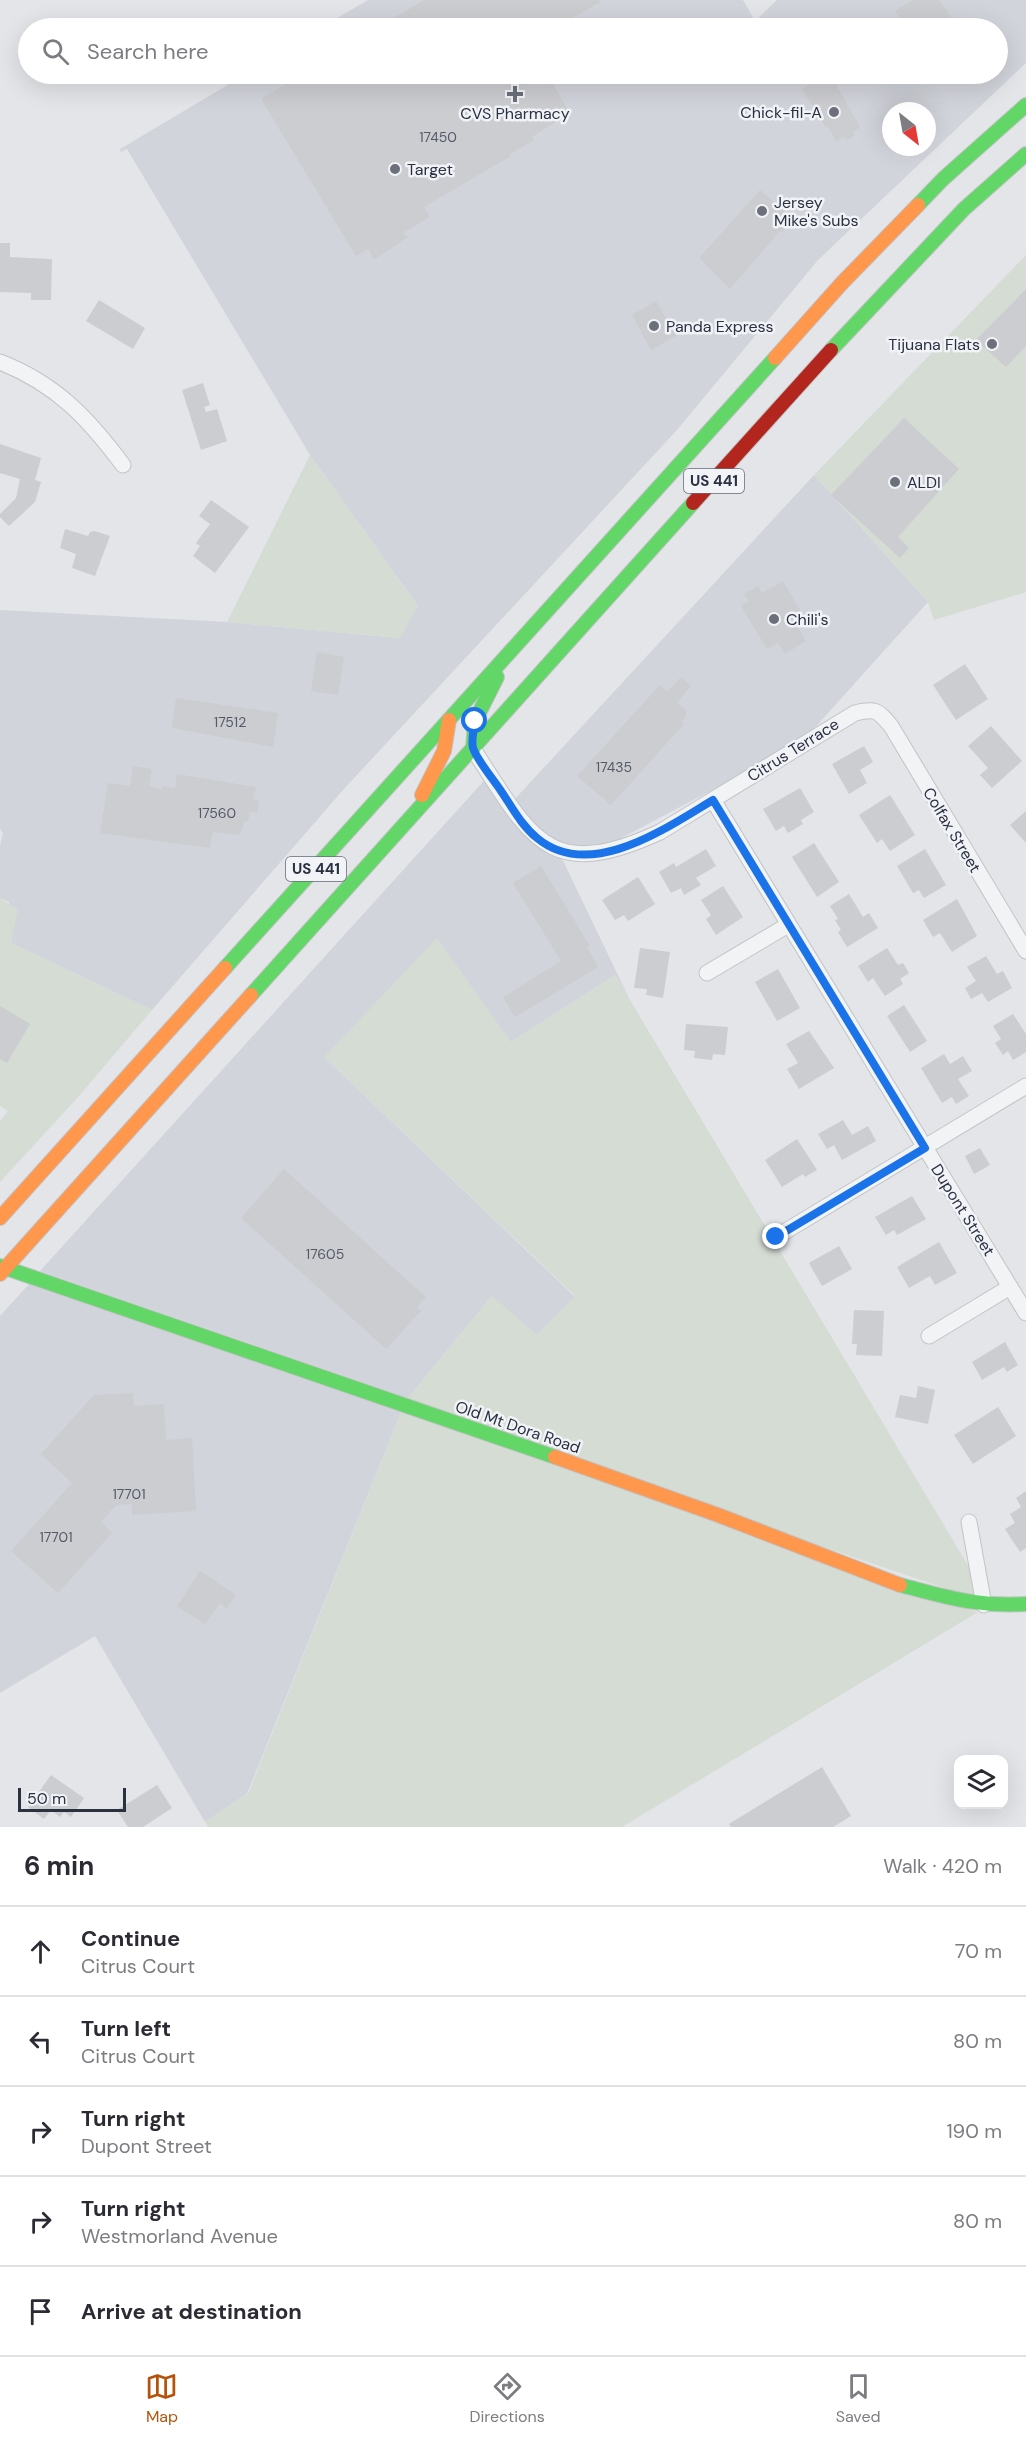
<!DOCTYPE html>
<meta charset="utf-8">
<style>
:root{--surface:#fff;--page:#f2f2f3;--text:#2b2b33;--muted:#7c7c81;--line:#e1e1e2;--accent:#b45309}
body{margin:0;font-family:"DM Sans",sans-serif;background:var(--page);color:var(--text)}
.controls{position:absolute;right:18px;bottom:18px;display:grid;overflow:hidden;border-radius:12px;box-shadow:0 6px 24px #0002}
.controls button{width:54px;height:54px;display:grid;place-items:center;padding:0;border:0;border-bottom:2px solid var(--line);background:var(--surface);color:var(--text);font:30px sans-serif}
.compass{position:absolute;left:882px;top:102px;width:54px;height:54px;border-radius:50%;background:var(--surface);box-shadow:0 6px 24px #0002;rotate:149deg}
.scale{position:absolute;left:18px;bottom:15px;width:108px;box-sizing:border-box;padding-left:6px;border:3px solid #2a3141;border-top:0;font-size:16px;line-height:21px;white-space:nowrap;color:#2a3141;-webkit-text-stroke:4px #f1f3f7;paint-order:stroke}
.stop{position:absolute;width:18px;height:18px;margin:-14px;border:4px solid #1a73e8;border-radius:50%;background:#fff}
.stop.end{background:#1a73e8;border-color:#fff;box-shadow:0 2px 6px #0008}
.list{margin:0;padding:0;list-style:none}
h2{display:flex;justify-content:space-between;align-items:center;height:78px;margin:0;padding:0 24px;font-size:26px}
h2 small{font-size:20px;font-weight:400;color:var(--muted)}
.list li{display:grid;grid-template-columns:39px 1fr auto;gap:18px;align-items:center;box-sizing:border-box;height:90px;padding:0 24px;border-top:2px solid var(--line)}
.list b{display:block;font-size:22px;white-space:nowrap}
.list p{margin:0;font-size:20px;white-space:nowrap;color:var(--muted)}
.list em{font-size:20px;font-style:normal;color:var(--muted)}
.icon{flex:none;width:33px;height:33px;fill:none;stroke:currentColor;stroke-width:2;stroke-linecap:round;stroke-linejoin:round}
.map{position:relative;flex:none;width:1026px;height:1827px;overflow:hidden}
.search{position:absolute;background:var(--surface);box-shadow:0 6px 24px #0002;left:18px;right:18px;top:18px;height:66px;display:flex;align-items:center;gap:15px;box-sizing:border-box;padding:0 21px;border-radius:33px;color:var(--muted);font-size:22px}
.sheet{height:528px;background:var(--surface)}
nav{display:flex;justify-content:space-around;align-items:center;box-sizing:border-box;height:84px;border-top:2px solid var(--line);background:var(--surface);font-size:16px;color:var(--muted)}
nav a{display:grid;justify-items:center;gap:3px}
nav .on{color:var(--accent)}
.map>svg:first-child{display:block}
</style>
<div class="map">
<svg width="1026" height="1827" viewBox="0 0 1026 1827">
<rect width="100%" height="100%" fill="#e4e5e8"/>
<g fill="#d2d4db" fill-rule="evenodd">
<path d="M368 0H743L755 21 777 0H1026V63L818 260 677 430 343 790 152 1010 11 943 9 902 0 898V846L3 833 0 829V610L227 622 399 638 418 606 310 455 127 149 121 152 120 149 246 74H998V28H320ZM891 111H927V147H891Z"/>
<path d="M814 475 928 602 801 743 599 850 554 842 628 996 615 975 511 1042 324 1057 575 1297 537 1335 491 1297 408 1398 40 1271 491 773 513 801Z"/>
<path d="M29 1284 401 1412 247 1794 205 1822 95 1636 0 1693V1316Z"/>
</g>
<g fill="#d4dcd4">
<path d="M1026 255V592L934 620 928 602 814 475Z"/>
<path d="M310 455 418 606 400 638 227 622Z"/>
<path d="M0 898 18 910 11 943 152 1010 79 1096 0 1182V1121L8 1111 0 1106Z"/>
<path d="M437 938 511 1042 615 975 987 1597 953 1591 812 1543 408 1398 492 1296 537 1335 575 1296 324 1057Z"/>
<path d="M401 1412 978 1612 622 1827H208L205 1822 248 1794Z"/>
</g>
<g fill="#cccdd0">
<path d="M424 0H599L600 2 556 28H377Z"/>
<path d="M913 0H939L958 27 954 28H894L903 23 895 11Z"/>
<path d="M303 74H547L570 113 532 137 534 140 510 154 511 156 424 207 430 217 403 233 408 237 374 260 368 249 356 256 261 99Z"/>
<path d="M827 74H830L860 127 853 132 855 135 847 140 845 137 836 141 828 127 826 128 802 89Z"/>
<path d="M760 190 793 219 782 232 780 231 730 289 699 258Z"/>
<path d="M0 243H10V257L52 259 51 300H31V293L0 292Z"/>
<path d="M1026 289V346L1006 367 976 340Z"/>
<path d="M99 300 145 328 133 349 86 321Z"/>
<path d="M656 301 676 336 651 350 632 315Z"/>
<path d="M203 383 210 405 204 407 206 412 217 409 227 441 201 450 182 390Z"/>
<path d="M904 418 959 469 898 537 909 548 900 558 831 495Z"/>
<path d="M0 444 41 458 35 480 41 482 35 502 9 526 0 517V514L16 498 20 479 0 473Z"/>
<path d="M211 500 249 527 215 573 193 556 200 546 196 543 210 524 199 516Z"/>
<path d="M65 529 88 536 90 532 95 531 110 536 95 576 72 568 76 554 60 548Z"/>
<path d="M783 581 804 617 795 622 806 641 785 654 778 643 767 649 741 606 749 601 744 594 758 586 762 593Z"/>
<path d="M317 652 344 657 338 695 311 691Z"/>
<path d="M965 664 988 699 956 720 933 685Z"/>
<path d="M681 677 691 686 677 702 686 710V717L681 722 684 724 611 805 577 776 660 685 667 692Z"/>
<path d="M176 698 278 713 273 747 172 728Z"/>
<path d="M991 726 1022 761 992 788 980 775 988 768 968 746Z"/>
<path d="M864 746 873 762 860 770 867 783 849 794 832 764Z"/>
<path d="M133 766 152 769 149 786 162 789V786L175 788 177 774 256 787 253 799 259 801 257 813 250 812 248 822 245 821 240 835 213 832 210 848 100 833 108 783 130 786Z"/>
<path d="M800 788 814 812 801 820 803 824 788 833 784 826 776 831 763 809Z"/>
<path d="M890 795 915 835 890 851 882 839 877 843 859 815Z"/>
<path d="M1026 811V843L1010 825Z"/>
<path d="M814 843 839 882 817 897 792 857Z"/>
<path d="M706 849 716 866 696 878 701 885 684 895 681 888 671 893 659 872 674 863 676 867Z"/>
<path d="M925 849 946 885 924 898 919 890 913 893 897 866Z"/>
<path d="M541 866 590 946 587 947 598 967 515 1017 503 997 561 961 513 883Z"/>
<path d="M638 877 655 904 628 921 624 915 615 920 602 900Z"/>
<path d="M723 886 743 917 716 935 706 919 711 915 701 900Z"/>
<path d="M849 894 863 917 869 913 878 928 847 947 838 932 841 930 835 920 838 919 830 906Z"/>
<path d="M957 899 977 936 952 952 940 933 933 937 923 920Z"/>
<path d="M640 948 670 952 663 998 646 995 647 989 634 988Z"/>
<path d="M887 948 898 965 903 963 909 973 900 979 903 984 885 996 873 978 868 982 858 966Z"/>
<path d="M986 956 997 974 1003 971 1012 988 988 1002 982 993 971 999 965 988 976 981 967 967Z"/>
<path d="M778 969 800 1008 777 1021 755 982Z"/>
<path d="M904 1005 927 1041 910 1052 887 1016Z"/>
<path d="M0 1006 30 1024 7 1063 0 1059Z"/>
<path d="M1013 1014 1026 1034V1052L1013 1060 1008 1051 1003 1055 995 1043 1001 1039 993 1026Z"/>
<path d="M686 1024 728 1027 725 1055 713 1054 712 1060 694 1058 695 1051 684 1050Z"/>
<path d="M809 1031 834 1068 799 1089 787 1069 798 1063 786 1044Z"/>
<path d="M944 1054 950 1064 963 1056 972 1071 958 1079 969 1096 956 1104 952 1097 942 1103 921 1068Z"/>
<path d="M843 1120 852 1135 868 1126 876 1141 842 1160 834 1145 827 1149 818 1134Z"/>
<path d="M797 1139 817 1170 805 1177 803 1174 782 1187 765 1160Z"/>
<path d="M980 1148 990 1165 974 1174 965 1156Z"/>
<path d="M284 1169 426 1297 417 1307 421 1311 386 1349 241 1218Z"/>
<path d="M912 1196 926 1219 897 1235 894 1230 886 1235 875 1217Z"/>
<path d="M939 1242 957 1273 935 1285 930 1276 909 1288 897 1267Z"/>
<path d="M839 1246 852 1269 822 1286 809 1263Z"/>
<path d="M854 1310 884 1311 882 1356 856 1355 857 1344H852Z"/>
<path d="M1005 1342 1018 1365 1007 1372 1004 1367 982 1380 972 1362Z"/>
<path d="M918 1386 935 1390 928 1424 895 1417 900 1395 916 1398Z"/>
<path d="M133 1393 134 1406 164 1404 166 1440 192 1438 196 1511 132 1515V1504L116 1505 101 1522 112 1533 58 1593 11 1551 72 1483 41 1454 94 1395Z"/>
<path d="M998 1407 1016 1436 973 1464 954 1435Z"/>
<path d="M1026 1491V1548L1020 1552 1005 1529 1015 1523 1010 1514 1021 1507 1016 1498Z"/>
<path d="M200 1571 236 1595 227 1608 220 1603 205 1624 177 1606Z"/>
<path d="M822 1767 851 1816 833 1827H731L729 1824Z"/>
<path d="M51 1775 84 1798 71 1817 64 1812 60 1817 51 1810 44 1819 28 1807Z"/>
<path d="M157 1785 172 1808 143 1827H128L117 1810Z"/>
</g>
<g fill="none" stroke-linecap="round" stroke-linejoin="round">
<defs>
<g id="street">
<path d="M0 362C56 384 88 418 123 465"/>
<path d="M473 749C531 837 547 884 660 832L855 713C875 708 878 710 891 726L1026 951"/>
<path d="M713 800 1026 1313"/>
<path d="M707 973 788 925"/>
<path d="M776 1237 1026 1086"/>
<path d="M929 1336 1010 1287"/>
<path d="M969 1522 984 1605"/>
</g>
<g id="fast">
<path d="M918 205 943 179 1026 105"/>
<path d="M831 350 964 209 1026 154"/>
<path d="M473 749 475 721 497 677"/>
<path d="M225 968 775 358"/>
<path d="M251 995 693 503"/>
<path d="M0 1266 555 1457"/>
<path d="M900 1585C947 1597 976 1607 1026 1604"/>
</g>
<g id="slow">
<path d="M775 358 842 283 918 205"/>
<path d="M422 795 444 751 449 720"/>
<path d="M0 1218 225 968"/>
<path d="M0 1274 251 995"/>
<path d="M555 1457 718 1515 900 1585"/>
</g>
<path id="jam" d="M693 503 831 350"/>
</defs>
<use href="#street" stroke="#c2c3c6" stroke-width="17"/>
<use href="#fast" stroke="#c2c3c6" stroke-width="16"/>
<use href="#slow" stroke="#c2c3c6" stroke-width="16"/>
<use href="#jam" stroke="#c2c3c6" stroke-width="16"/>
<use href="#street" stroke="#f2f3f5" stroke-width="15"/>
<use href="#fast" stroke="#63d668" stroke-width="14"/>
<use href="#slow" stroke="#ff974d" stroke-width="14"/>
<use href="#jam" stroke="#b3261e" stroke-width="14"/>
</g>
<g fill="none" stroke-linecap="round" stroke-linejoin="round">
<path stroke="#1a73e8" stroke-width="8" d="M475 721C474 729 471 740 473 748 477 760 493 779 501 791 512 807 521 825 537 838 590 882 666 828 713 800L925 1148 776 1237"/>
</g>
<g fill="#6b707b" stroke="#f1f3f7" stroke-width="2">
<path d="M512 85h6v6h6v6h-6v6h-6v-6h-6v-6h6z"/>
<circle cx="834" cy="112" r="6"/>
<circle cx="395" cy="169" r="6"/>
<circle cx="762" cy="211" r="6"/>
<circle cx="654" cy="326" r="6"/>
<circle cx="992" cy="344" r="6"/>
<circle cx="895" cy="482" r="6"/>
<circle cx="774" cy="619" r="6"/>
</g>
<g text-anchor="middle" dominant-baseline="central" stroke-width="5" stroke-linejoin="round" paint-order="stroke">
<g font-size="14" fill="#535966">
<text x="438" y="137">17450</text>
<text x="230" y="722">17512</text>
<text x="614" y="767">17435</text>
<text x="217" y="813">17560</text>
<text x="325" y="1254">17605</text>
<text x="129" y="1494">17701</text>
<text x="56" y="1537">17701</text>
</g>
<g fill="#f1f3f7" stroke="#666b78" stroke-width="1.5">
<rect x="684" y="469" width="60" height="24" rx="4.5"/>
<rect x="286" y="857" width="60" height="24" rx="4.5"/>
</g>
<g font-size="15" font-weight="bold" fill="#2a3141">
<text x="714" y="481">US 441</text>
<text x="316" y="869">US 441</text>
</g>
<g font-size="16" fill="#2a3141" stroke="#f1f3f7" text-anchor="start">
<text x="822" y="112" text-anchor="end">Chick-fil-A</text>
<text x="515" y="113" text-anchor="middle">CVS Pharmacy</text>
<text x="407" y="169">Target</text>
<text x="774" y="202">Jersey<tspan x="774" dy="18">Mike's Subs</tspan></text>
<text x="666" y="326">Panda Express</text>
<text x="980" y="344" text-anchor="end">Tijuana Flats</text>
<text x="907" y="482">ALDI</text>
<text x="786" y="619">Chili's</text>
</g>
<g font-size="16" fill="#2a3141" stroke="#f1f3f7">
<text transform="translate(793 750) rotate(-32)">Citrus Terrace</text>
<text transform="translate(952 830) rotate(59)">Colfax Street</text>
<text transform="translate(963 1210) rotate(58)">Dupont Street</text>
<text transform="translate(518 1427) rotate(19)">Old Mt Dora Road</text>
</g>
</g>
</svg>
<div class="controls">
<button><svg class="icon" aria-label="layers" viewBox="0 0 24 24"><path d="M12 4l9 5-9 5-9-5zM3 14l9 5 9-5"/></svg></button>
</div>
<svg class="compass" viewBox="-18 -18 36 36"><path d="M0-13l5 13h-10z" fill="#e53935"/><path d="M0 13l5-13h-10z" fill="#7c7c81"/></svg>
<div class="scale">50 m</div>
<div class="stop" style="left:475px;top:721px"></div>
<div class="stop end" style="left:776px;top:1237px"></div>
<div class="search"><svg class="icon" aria-label="search" viewBox="0 0 24 24"><circle cx="10" cy="10" r="6"/><path d="M15 15l6 6"/></svg>Search here</div>
</div>
<section class="sheet">
<h2>6 min<small>Walk · 420 m</small></h2>
<ul class="list">
<li><svg class="icon" aria-label="ahead" viewBox="0 0 24 24"><path d="M12 20V5M6 11l6-6 6 6"/></svg><div><b>Continue</b><p>Citrus Court</p></div><em>70 m</em></li>
<li><svg class="icon" aria-label="left" viewBox="0 0 24 24"><path d="M17 20v-9H6M10 6l-5 5 5 5"/></svg><div><b>Turn left</b><p>Citrus Court</p></div><em>80 m</em></li>
<li><svg class="icon" aria-label="right" viewBox="0 0 24 24"><path d="M7 20v-9h11M14 6l5 5-5 5"/></svg><div><b>Turn right</b><p>Dupont Street</p></div><em>190 m</em></li>
<li><svg class="icon" aria-label="right" viewBox="0 0 24 24"><path d="M7 20v-9h11M14 6l5 5-5 5"/></svg><div><b>Turn right</b><p>Westmorland Avenue</p></div><em>80 m</em></li>
<li><svg class="icon" aria-label="arrive" viewBox="0 0 24 24"><path d="M6 21V4h12l-3 4 3 4H6"/></svg><div><b>Arrive at destination</b></div></li>
</ul>
</section>
<nav>
<a class="on"><svg class="icon" aria-label="map" viewBox="0 0 24 24"><path d="M3 6l6-2 6 2 6-2v14l-6 2-6-2-6 2zM9 4v14M15 6v14"/></svg>Map</a>
<a><svg class="icon" aria-label="directions" viewBox="0 0 24 24"><path d="M12 3l9 9-9 9-9-9zM9 14v-3h6M13 9l2 2-2 2"/></svg>Directions</a>
<a><svg class="icon" aria-label="saved" viewBox="0 0 24 24"><path d="M7 4h10v16l-5-4-5 4z"/></svg>Saved</a>
</nav>
